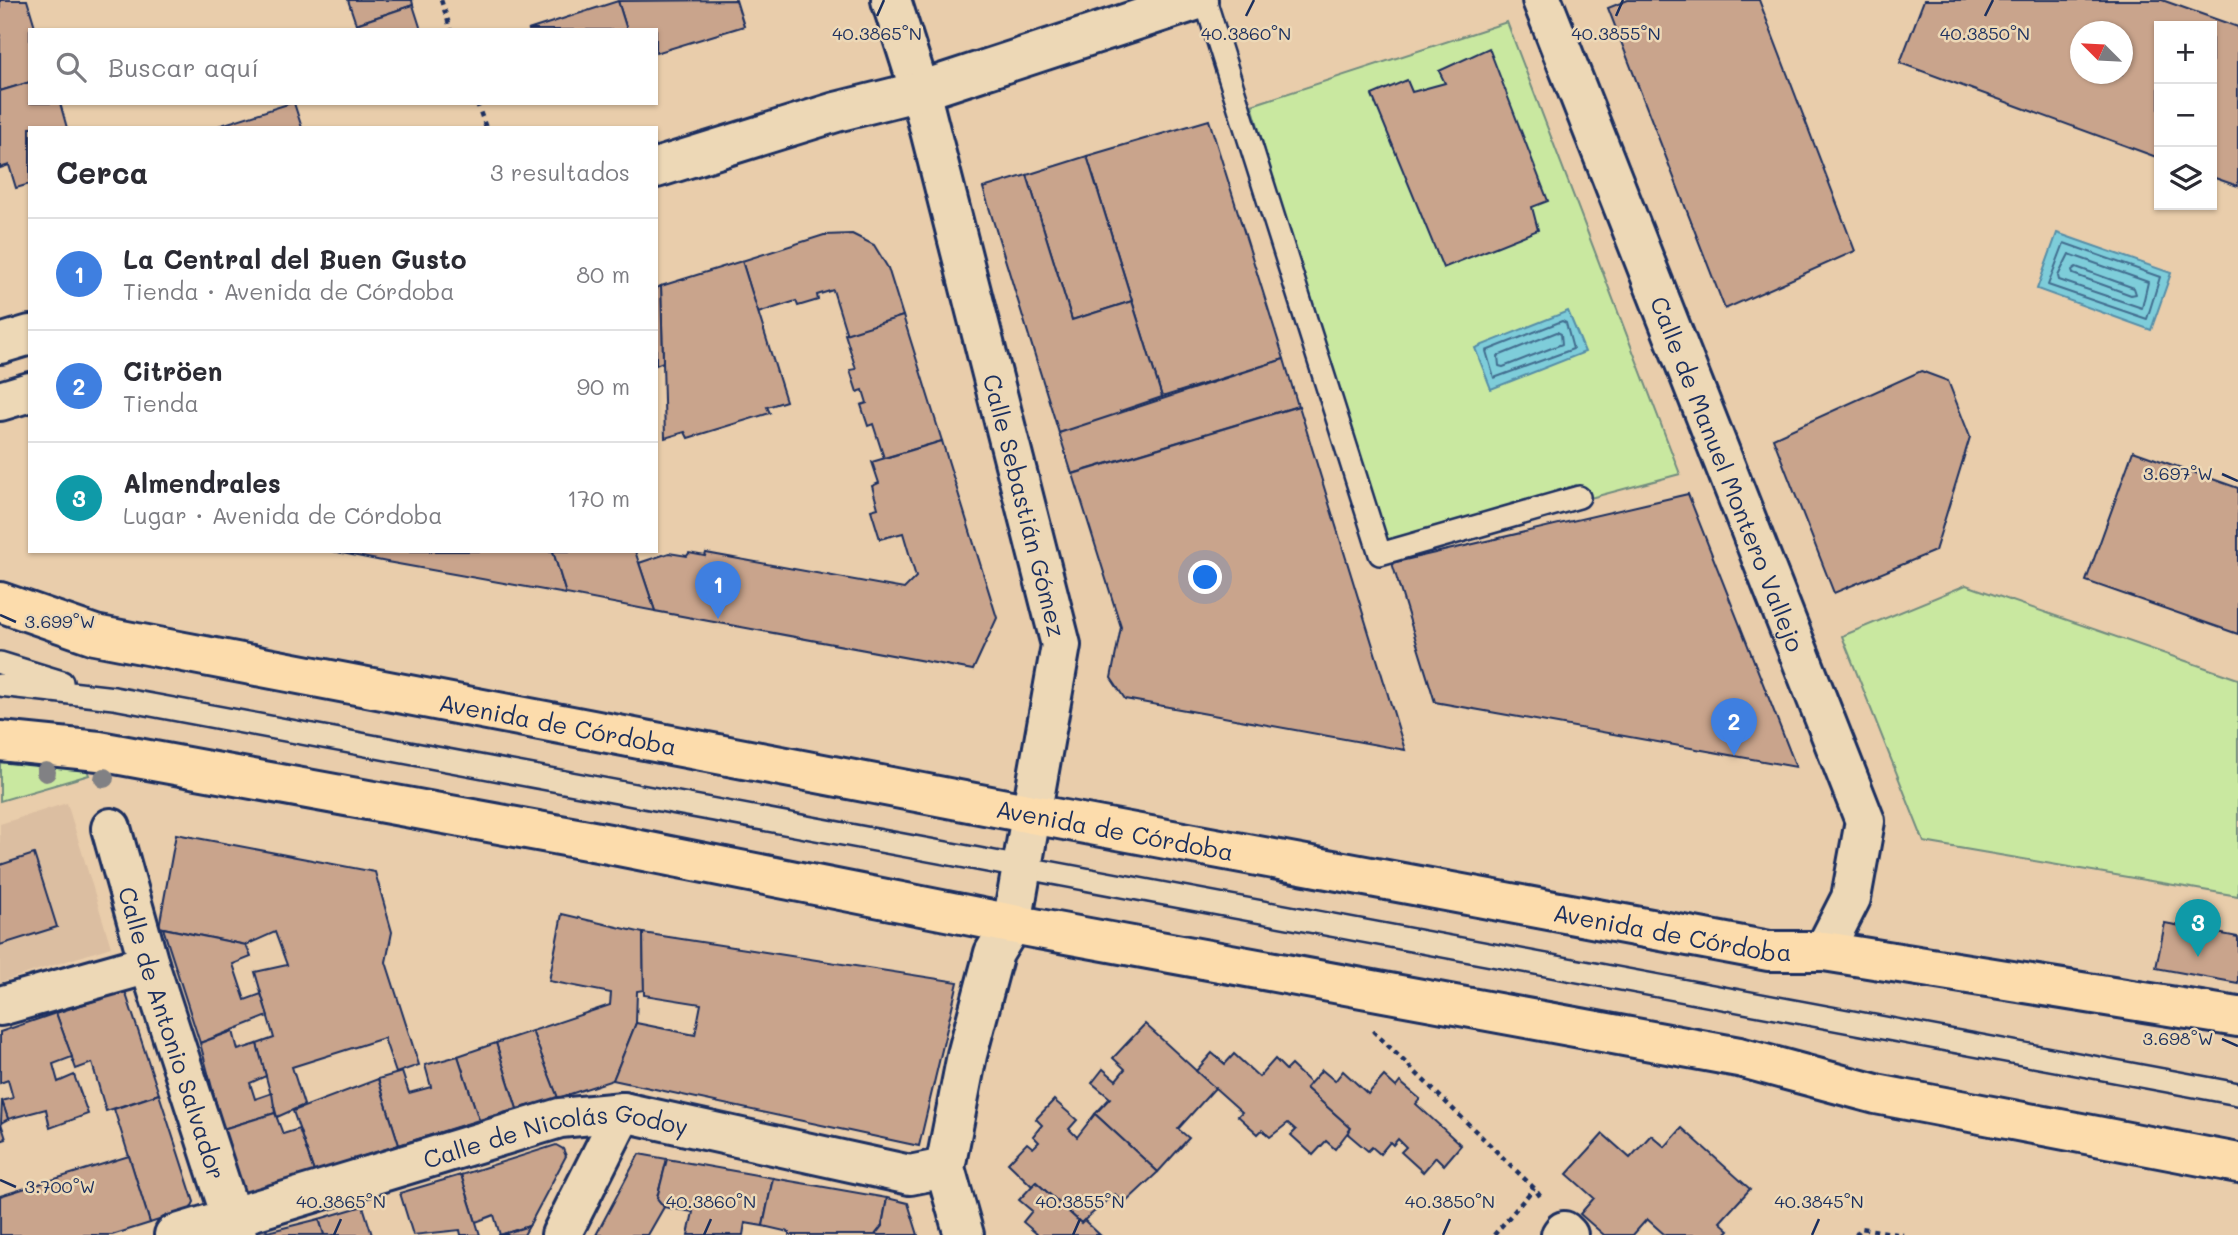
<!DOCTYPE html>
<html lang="es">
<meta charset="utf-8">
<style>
:root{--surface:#fff;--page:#f2f2f3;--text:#2b2b33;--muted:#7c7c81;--line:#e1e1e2;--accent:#7c3aed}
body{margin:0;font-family:Mali,sans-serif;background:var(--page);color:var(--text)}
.controls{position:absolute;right:21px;top:21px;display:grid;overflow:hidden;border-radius:0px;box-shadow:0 2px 5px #0004}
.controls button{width:63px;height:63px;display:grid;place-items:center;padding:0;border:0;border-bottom:2px solid var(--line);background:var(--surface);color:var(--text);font:35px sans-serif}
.compass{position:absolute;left:2070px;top:21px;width:63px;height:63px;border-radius:50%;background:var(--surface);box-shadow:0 2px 5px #0004;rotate:294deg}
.you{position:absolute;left:1206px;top:578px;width:24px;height:24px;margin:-18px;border:5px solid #fff;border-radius:50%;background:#1a73e8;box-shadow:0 0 0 10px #1a73e833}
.badge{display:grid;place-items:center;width:46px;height:46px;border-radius:50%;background:var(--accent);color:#fff;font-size:23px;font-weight:700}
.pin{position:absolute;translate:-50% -58px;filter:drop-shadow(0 2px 4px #0008)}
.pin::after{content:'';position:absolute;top:37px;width:24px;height:21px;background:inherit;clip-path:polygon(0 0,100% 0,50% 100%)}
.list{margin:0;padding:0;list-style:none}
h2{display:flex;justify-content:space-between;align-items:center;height:91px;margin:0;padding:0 28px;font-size:30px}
h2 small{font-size:23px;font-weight:400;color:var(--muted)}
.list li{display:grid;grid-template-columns:46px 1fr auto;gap:21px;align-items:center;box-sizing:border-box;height:112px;padding:0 28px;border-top:2px solid var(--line)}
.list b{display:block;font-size:26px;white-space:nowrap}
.list p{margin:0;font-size:23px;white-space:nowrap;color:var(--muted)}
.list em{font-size:23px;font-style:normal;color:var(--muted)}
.icon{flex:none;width:38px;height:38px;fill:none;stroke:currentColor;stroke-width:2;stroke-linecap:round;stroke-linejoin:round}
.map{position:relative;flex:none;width:2238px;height:1235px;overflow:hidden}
.search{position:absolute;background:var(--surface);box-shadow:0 2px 5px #0004;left:28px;top:28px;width:630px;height:77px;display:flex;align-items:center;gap:18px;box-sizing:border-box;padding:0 24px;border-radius:0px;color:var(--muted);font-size:26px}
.panel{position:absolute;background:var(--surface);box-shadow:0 2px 5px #0004;left:28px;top:126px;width:630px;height:427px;border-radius:0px}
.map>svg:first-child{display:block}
</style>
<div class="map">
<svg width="2238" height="1235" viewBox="0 0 2238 1235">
<rect width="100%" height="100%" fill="#e9cdab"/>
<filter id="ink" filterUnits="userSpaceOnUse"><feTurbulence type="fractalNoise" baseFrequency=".0143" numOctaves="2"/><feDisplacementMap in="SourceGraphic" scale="14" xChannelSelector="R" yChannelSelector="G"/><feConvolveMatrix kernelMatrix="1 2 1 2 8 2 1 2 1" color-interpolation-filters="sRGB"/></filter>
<g filter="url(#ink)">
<path fill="#dbbea1" d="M67 803 111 947 0 982V824Z"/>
<g fill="#c9e8a0" stroke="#728c7f" stroke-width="2">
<path d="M1507 22 1680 474 1380 554 1252 105Z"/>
<path d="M1966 585 2238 679V896L1924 842 1842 636Z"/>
<path d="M0 758 85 765 89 775 0 801Z"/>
</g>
<g fill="#7ecdda" stroke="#568ea8" stroke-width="2">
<path d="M2057 233 2171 273 2151 330 2037 289Z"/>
<path d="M1568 311 1585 352 1491 389 1475 348Z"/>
</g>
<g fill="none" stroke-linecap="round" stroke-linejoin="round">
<g stroke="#436e90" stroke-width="2">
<path d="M2064 243 2160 277 2147 319 2048 285Z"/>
<path d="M2069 254 2148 282 2142 308 2059 280 2058 276Z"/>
<path d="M2076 267 2134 288 2136 294 2131 295 2073 274 2072 270Z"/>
<path d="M1562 321 1566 323 1573 349 1494 378 1486 351Z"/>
<path d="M1557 332 1561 334 1562 344 1503 367 1499 366 1498 356Z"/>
</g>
</g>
<g fill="#c9a48c" stroke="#1b2f5e" stroke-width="2" fill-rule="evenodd">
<path d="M0 0H27L36 30H30V82L0 91Z"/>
<path d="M348 0H412L413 5 356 24Z"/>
<path d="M736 0 744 26 656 53V30H627L618 1Z"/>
<path d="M1628 0H1759L1855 251 1725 309 1608 8Z"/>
<path d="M1924 0H2162L2238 27V186L2212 177V26H2159V158L1900 63ZM2080 32H2122V74H2080Z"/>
<path d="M618 1 627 30H528Z"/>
<path d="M413 5 421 30H357L356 24Z"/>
<path d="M1489 48 1548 201 1532 207 1538 230 1443 268 1372 95 1407 80 1412 92 1445 83 1439 71Z"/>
<path d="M30 82V103H60L67 128H30V184L16 188 9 165 0 168V91Z"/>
<path d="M294 103 302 128H212L291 103Z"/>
<path d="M1209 120 1284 359 1162 397 1087 156Z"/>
<path d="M1087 156 1132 301 1072 320 1027 175Z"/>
<path d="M1027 175 1072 320 1132 301 1162 397 1120 411 1122 415 1059 433 983 188Z"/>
<path d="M852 234 874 245 888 268 903 316 847 335 833 290 817 295 818 300 798 306 796 301 758 313 742 261 824 235Z"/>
<path d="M742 261 786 401 767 407 770 413 688 438 685 432 665 438 661 286Z"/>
<path d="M661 286 663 362 656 365V288Z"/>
<path d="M903 316 942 441 884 458 873 424 868 426 861 405 867 403 863 390 857 392 850 370 856 369 845 334Z"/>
<path d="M1284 359 1298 406 1072 474 1059 433Z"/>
<path d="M1921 371 1948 381 1970 437 1935 551 1834 593 1773 438Z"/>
<path d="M1299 406 1405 750 1125 699 1111 678 1121 627 1073 474Z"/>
<path d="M942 441 997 618 973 670 655 611 639 563 669 553 687 556 689 553 705 556 706 553 904 589 916 577 903 533 880 539 871 510 878 508 872 486 879 483 872 462Z"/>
<path d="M2133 451 2238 488V634L2086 581Z"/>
<path d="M1688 494 1796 767 1435 702 1392 563Z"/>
<path d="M332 551H553L566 594 387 562Z"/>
<path d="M553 551H635L655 611 566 594Z"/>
<path d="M176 834 375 872 392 932 386 962 419 1065 396 1073 384 1038 292 1067 304 1105 277 1117 257 1044 274 1038 255 972 287 965 275 932 246 945 159 927Z"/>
<path d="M34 854 57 927 0 945V865Z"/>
<path d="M562 914 643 933 644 990 637 991 636 1023 613 1080 558 1098 532 1031 610 1005 611 993 549 981Z"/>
<path d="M2165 923 2238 937V983L2156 968Z"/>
<path d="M163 928 246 945 251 957 233 964 245 1000 261 994 268 1016 200 1043Z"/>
<path d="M643 933 958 982 919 1146 613 1080 636 1023 695 1035 701 1004 644 995Z"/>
<path d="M125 991 159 1094 106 1111 92 1063 76 1069 56 1013Z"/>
<path d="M56 1013 72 1057 53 1064 58 1082 74 1075 88 1114 50 1128 46 1109 8 1119 2 1101 13 1098 8 1080 0 1083V1032Z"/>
<path d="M1145 1024 1215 1088 1178 1129 1189 1138 1158 1172 1095 1114 1110 1098 1092 1083 1103 1069 1116 1080 1125 1069 1113 1058Z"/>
<path d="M233 1031 238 1050 257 1044 266 1076 250 1083 255 1099 272 1093 275 1113 223 1129 200 1043Z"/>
<path d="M532 1031 558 1098 517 1109 496 1043Z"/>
<path d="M496 1043 517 1109 479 1120 458 1056Z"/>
<path d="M1212 1053 1225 1064 1234 1054 1259 1077 1275 1059 1286 1070 1291 1065 1310 1083 1306 1088 1351 1128 1335 1149 1326 1141 1313 1155 1291 1135 1296 1130 1288 1123 1270 1137 1262 1130 1258 1134 1238 1116 1242 1112 1196 1071Z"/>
<path d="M458 1056 479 1120 399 1145 378 1079 402 1072 409 1093 431 1087 425 1065Z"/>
<path d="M1322 1070 1335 1081 1343 1071 1368 1094 1384 1076 1396 1087 1400 1082 1420 1099 1416 1104 1461 1145 1444 1165 1436 1157 1423 1172 1401 1152 1406 1147 1398 1139 1393 1145 1390 1142 1380 1154 1372 1147 1368 1151 1348 1134 1351 1128 1306 1088Z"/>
<path d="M378 1079 399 1145 314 1172 293 1111Z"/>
<path d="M159 1094 194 1202 190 1210 150 1223 114 1109Z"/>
<path d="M1054 1100 1077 1120 1069 1129 1077 1137 1095 1114 1158 1172 1125 1203 1115 1194 1081 1223 1036 1182 1032 1186 1008 1163 1027 1143 1033 1148 1039 1142 1033 1136 1042 1125 1036 1119Z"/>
<path d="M2 1101 8 1119 1 1123 6 1139 0 1141Z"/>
<path d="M275 1113 283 1134 299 1129 314 1172 243 1193 223 1129Z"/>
<path d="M1682 1128 1750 1189 1720 1222 1729 1230 1724 1235H1665L1647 1219 1633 1235H1604L1580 1214 1594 1198 1567 1174 1603 1134 1630 1158 1651 1135 1665 1147Z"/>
<path d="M556 1145 563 1149 566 1156 529 1226 500 1235 494 1215 476 1222 461 1175Z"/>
<path d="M639 1154 667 1159 657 1198 664 1207 648 1235H596Z"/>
<path d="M129 1156 150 1223 112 1235H0V1196Z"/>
<path d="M667 1159 773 1178 763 1226 745 1223 743 1235H688L693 1212 664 1207 657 1198Z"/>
<path d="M461 1175 480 1235H461L460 1230 413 1235 400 1193Z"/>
<path d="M773 1178 887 1198 882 1226 875 1235H789V1232L763 1226Z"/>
<path d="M1036 1182 1081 1223 1084 1220 1100 1235H1038L1023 1222 1032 1211 1019 1200Z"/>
<path d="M887 1198 908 1203 918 1235H875L882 1226Z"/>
<path d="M363 1206 372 1235H324L319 1219Z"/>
<path d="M319 1219 324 1235H260L259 1234Z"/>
<path d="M529 1226 524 1235H498H500Z"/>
</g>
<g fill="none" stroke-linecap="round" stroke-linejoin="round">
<defs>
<g id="lane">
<path d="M1205 0 1380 554 1579 497"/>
<path d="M0 663 62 682"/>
<path d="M0 685 114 698 2238 1094"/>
</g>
<g id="street">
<path id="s1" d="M891 0 920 91 1061 645 1012 924 994 953 967 1055 945 1168 964 1235"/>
<path id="s2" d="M1542 0 1865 821 1851 898 1824 951"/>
<path id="s3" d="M111 828 149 964 237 1235"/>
<path d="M0 1006 149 964"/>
<path id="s4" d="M174 1235 560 1118 623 1112 910 1175 945 1168"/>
<path d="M561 1235 623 1112"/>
<path d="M1561 1235 1564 1231 1568 1235"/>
</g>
<g id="secondary">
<path d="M656 168 836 112 920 91 1198 0"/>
<path d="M0 344 30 335"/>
<path d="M0 401 30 392"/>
</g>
<g id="primary">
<path id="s5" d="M0 602 95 635 1032 814 1769 951H1824L2238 1017"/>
<path d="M0 741 99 751 609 844 1012 924 1739 1057 1876 1094 2238 1163"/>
</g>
</defs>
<use href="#lane" stroke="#1b2f5e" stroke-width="26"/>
<use href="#street" stroke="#1b2f5e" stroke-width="44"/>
<use href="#secondary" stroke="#1b2f5e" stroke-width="44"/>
<use href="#primary" stroke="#1b2f5e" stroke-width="44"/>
<g stroke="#1b2f5e" stroke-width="4.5" stroke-dasharray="5 5" stroke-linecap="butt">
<path d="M441 0 451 30"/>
<path d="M477 103 486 128"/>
<path d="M1373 1031 1534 1188 1543 1200"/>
<path d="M1494 1235 1534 1188"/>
<path d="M1856 1235 1861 1228 1903 1235"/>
</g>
<use href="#lane" stroke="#edd8b6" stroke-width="21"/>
<use href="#street" stroke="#edd8b6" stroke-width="38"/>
<use href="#secondary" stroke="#edd8b6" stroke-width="38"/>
<use href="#primary" stroke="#fcdcac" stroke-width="38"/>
</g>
<g fill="#818184">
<circle cx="46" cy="772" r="10"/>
<circle cx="104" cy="778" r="10"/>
</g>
</g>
<path fill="none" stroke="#1b2f5e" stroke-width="2.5" d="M877 16 884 0M1246 16 1254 0M1616 16 1623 0M1985 16 1993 0M2222 474 2238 481M0 615 16 622M2222 1039 2238 1046M0 1180 16 1187M334 1235 341 1219M704 1235 711 1219M1073 1235 1080 1219M1443 1235 1450 1219M1812 1235 1819 1219"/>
<g text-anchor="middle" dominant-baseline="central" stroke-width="5" stroke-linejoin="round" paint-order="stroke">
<g font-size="24" fill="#1b2f5e" stroke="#edd8b6">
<text stroke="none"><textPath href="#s2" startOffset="509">Calle de Manuel Montero Vallejo</textPath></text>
<text stroke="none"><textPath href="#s1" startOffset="523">Calle Sebastián Gómez</textPath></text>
<text stroke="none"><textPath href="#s5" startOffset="572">Avenida de Córdoba</textPath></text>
<text stroke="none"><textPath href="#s5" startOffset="1139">Avenida de Córdoba</textPath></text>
<text stroke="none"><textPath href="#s5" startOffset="1706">Avenida de Córdoba</textPath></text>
<text stroke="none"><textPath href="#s3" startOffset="214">Calle de Antonio Salvador</textPath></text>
<text stroke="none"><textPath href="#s4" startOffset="397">Calle de Nicolás Godoy</textPath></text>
</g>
</g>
<g font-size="18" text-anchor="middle" fill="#1b2f5e" stroke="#edd8b6" stroke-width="5" stroke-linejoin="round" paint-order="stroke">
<text x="877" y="40">40.3865°N</text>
<text x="1246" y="40">40.3860°N</text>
<text x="1616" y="40">40.3855°N</text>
<text x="1985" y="40">40.3850°N</text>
<text x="2178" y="480">3.697°W</text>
<text x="60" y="628">3.699°W</text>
<text x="2178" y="1045">3.698°W</text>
<text x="60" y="1193">3.700°W</text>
<text x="341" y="1208">40.3865°N</text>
<text x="711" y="1208">40.3860°N</text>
<text x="1080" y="1208">40.3855°N</text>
<text x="1450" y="1208">40.3850°N</text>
<text x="1819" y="1208">40.3845°N</text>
</g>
</svg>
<div class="controls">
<button>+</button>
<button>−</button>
<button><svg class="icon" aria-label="layers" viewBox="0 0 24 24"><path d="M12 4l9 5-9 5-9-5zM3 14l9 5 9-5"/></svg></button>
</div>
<svg class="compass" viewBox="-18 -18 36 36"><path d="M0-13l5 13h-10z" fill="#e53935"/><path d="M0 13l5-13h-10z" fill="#7c7c81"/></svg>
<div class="you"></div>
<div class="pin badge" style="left:718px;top:619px;background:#3f7fe0">1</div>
<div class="pin badge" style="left:1734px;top:756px;background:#3f7fe0">2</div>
<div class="pin badge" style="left:2198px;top:957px;background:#0f9aa8">3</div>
<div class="search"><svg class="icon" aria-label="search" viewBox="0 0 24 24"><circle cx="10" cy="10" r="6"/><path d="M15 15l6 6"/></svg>Buscar aquí</div>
<section class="panel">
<h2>Cerca<small>3 resultados</small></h2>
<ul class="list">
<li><span class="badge" style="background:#3f7fe0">1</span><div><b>La Central del Buen Gusto</b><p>Tienda · Avenida de Córdoba</p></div><em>80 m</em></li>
<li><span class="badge" style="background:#3f7fe0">2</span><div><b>Citröen</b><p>Tienda</p></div><em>90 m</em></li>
<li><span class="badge" style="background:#0f9aa8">3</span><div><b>Almendrales</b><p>Lugar · Avenida de Córdoba</p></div><em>170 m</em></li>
</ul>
</section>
</div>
